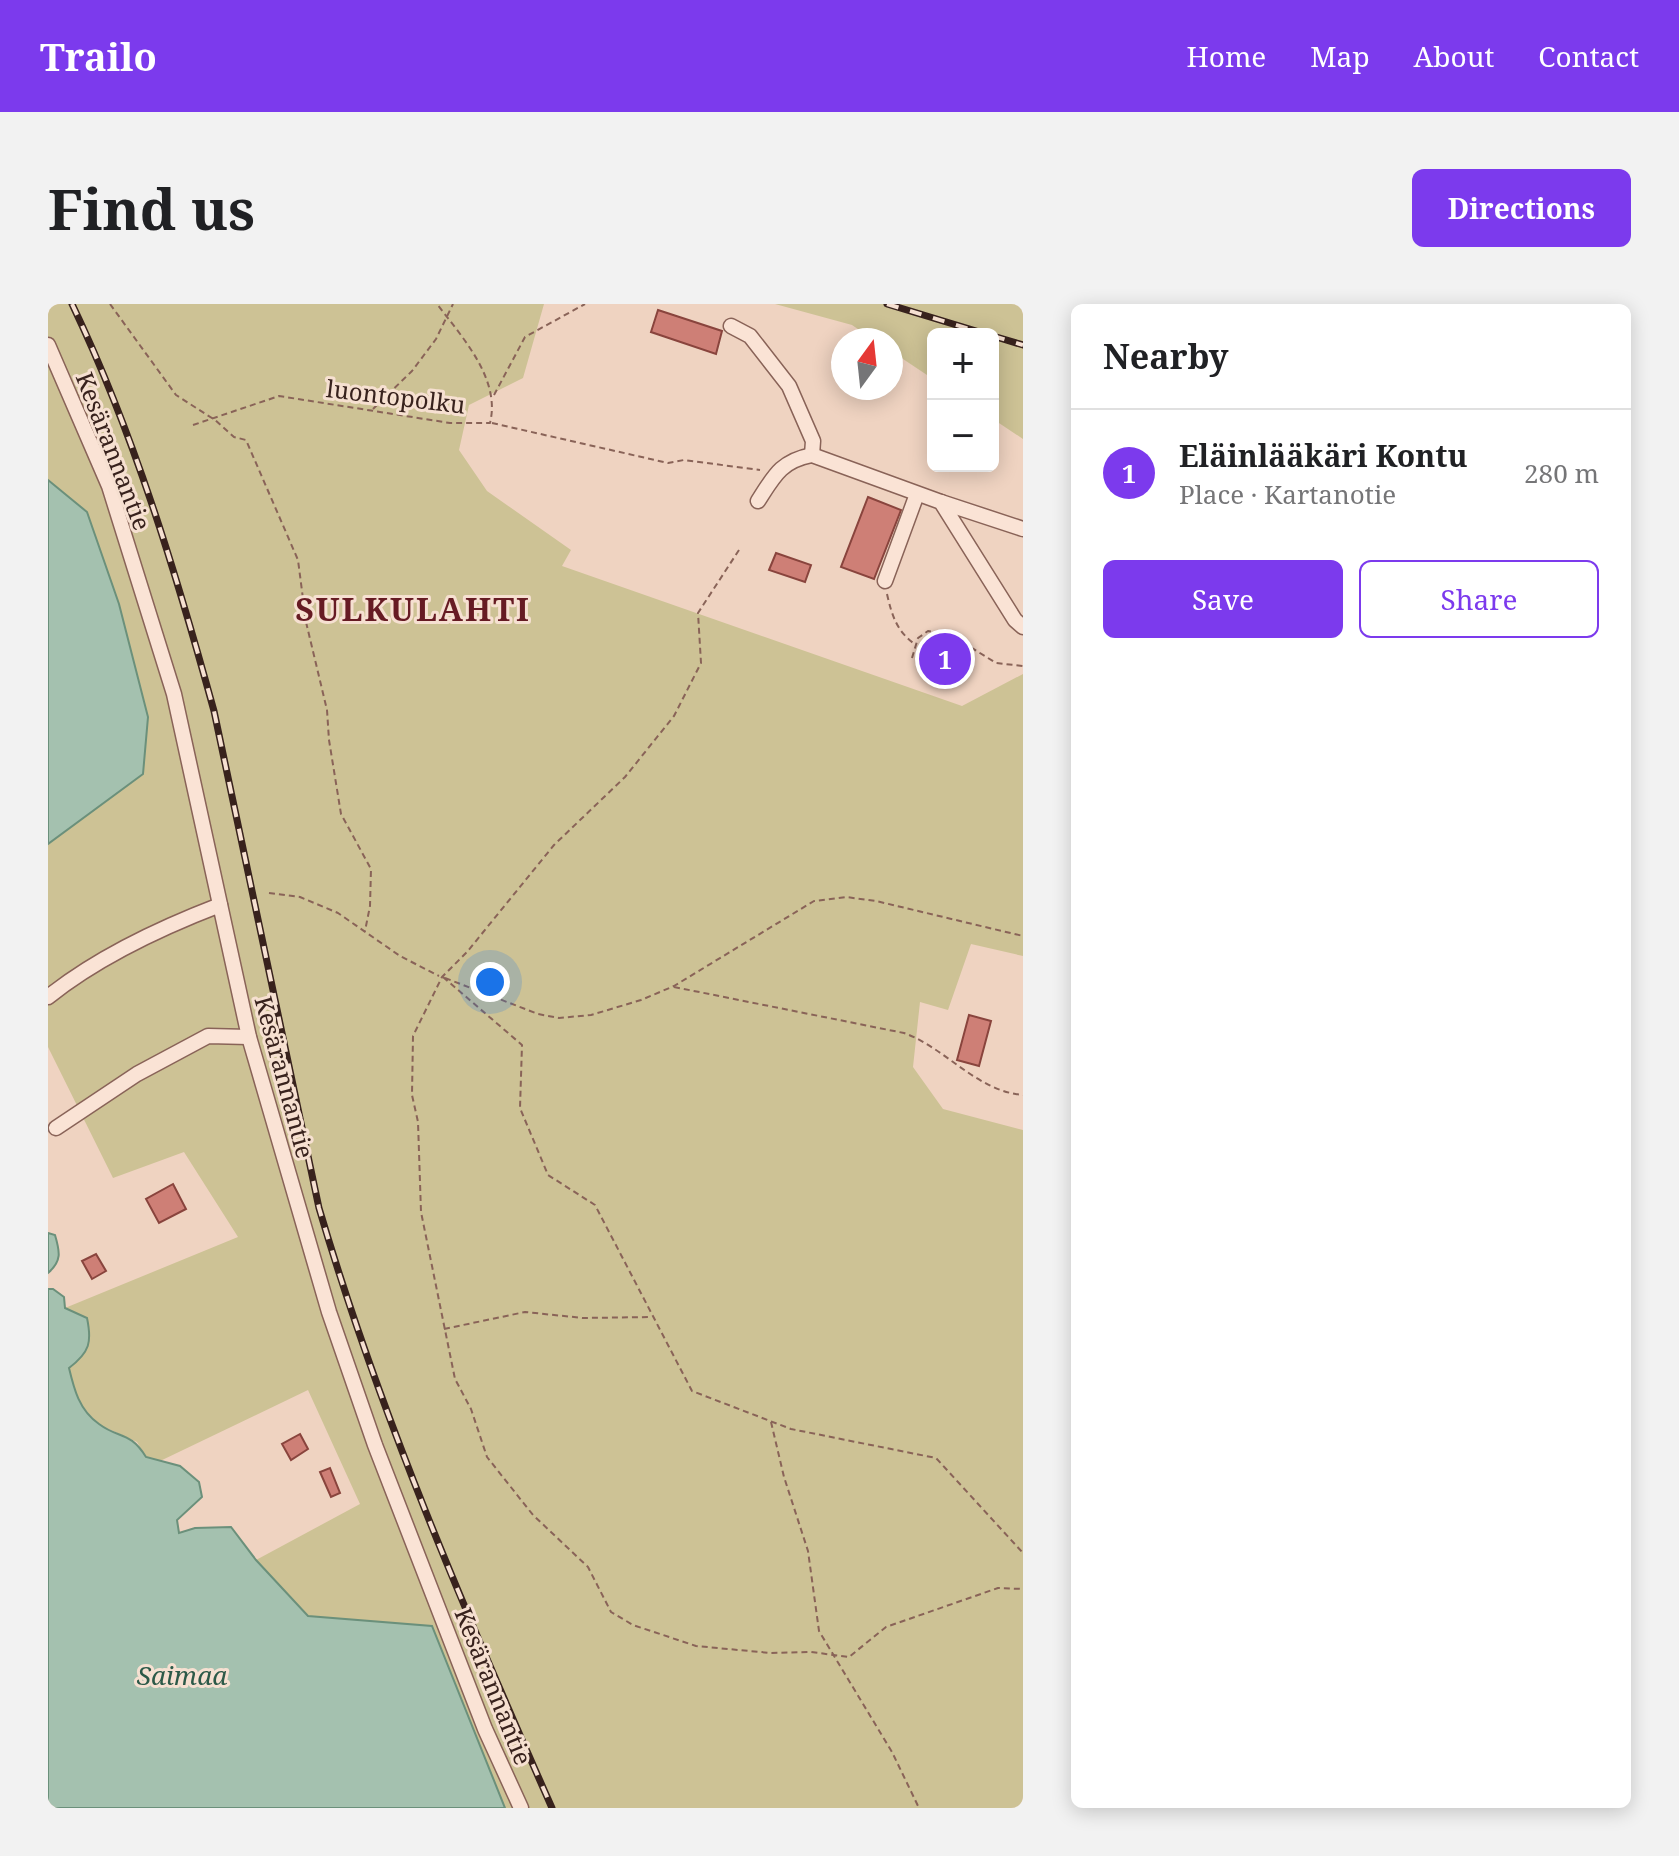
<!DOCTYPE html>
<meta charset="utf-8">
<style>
:root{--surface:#fff;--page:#f2f2f2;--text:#202124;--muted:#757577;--line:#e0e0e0;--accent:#7c3aed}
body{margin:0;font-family:"Noto Serif",serif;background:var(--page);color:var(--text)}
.controls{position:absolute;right:24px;top:24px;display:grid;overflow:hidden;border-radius:12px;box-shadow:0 4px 20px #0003}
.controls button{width:72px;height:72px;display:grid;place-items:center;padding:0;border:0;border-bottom:2px solid var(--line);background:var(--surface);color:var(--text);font:40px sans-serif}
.compass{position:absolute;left:783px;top:24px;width:72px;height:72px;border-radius:50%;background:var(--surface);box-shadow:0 4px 20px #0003;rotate:15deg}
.you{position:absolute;left:442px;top:678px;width:28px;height:28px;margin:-20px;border:6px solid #fff;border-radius:50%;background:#1a73e8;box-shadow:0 0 0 12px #1a73e833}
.badge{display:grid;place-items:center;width:52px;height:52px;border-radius:50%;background:var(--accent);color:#fff;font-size:26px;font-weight:700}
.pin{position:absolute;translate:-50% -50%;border:4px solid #fff;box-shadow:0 2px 8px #0006}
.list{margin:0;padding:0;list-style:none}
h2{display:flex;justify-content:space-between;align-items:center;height:104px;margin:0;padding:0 32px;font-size:34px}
h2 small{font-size:26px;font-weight:400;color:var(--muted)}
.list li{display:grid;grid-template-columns:52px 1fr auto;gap:24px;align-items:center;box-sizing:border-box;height:128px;padding:0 32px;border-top:2px solid var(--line)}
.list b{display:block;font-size:30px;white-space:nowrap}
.list p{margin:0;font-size:26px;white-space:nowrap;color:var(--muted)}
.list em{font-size:26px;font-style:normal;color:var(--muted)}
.actions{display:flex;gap:16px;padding:24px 32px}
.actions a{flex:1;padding:18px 0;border:2px solid var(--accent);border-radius:12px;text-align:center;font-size:28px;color:var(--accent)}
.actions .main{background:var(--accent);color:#fff}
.map{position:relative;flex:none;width:975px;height:1504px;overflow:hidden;border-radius:12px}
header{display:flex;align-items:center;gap:48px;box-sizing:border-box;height:112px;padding:0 40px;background:var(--accent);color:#fff}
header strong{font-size:38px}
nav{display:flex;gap:44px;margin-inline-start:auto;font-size:28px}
.intro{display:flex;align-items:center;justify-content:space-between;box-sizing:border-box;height:192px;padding:0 48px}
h1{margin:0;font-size:56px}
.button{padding:20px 36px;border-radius:12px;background:var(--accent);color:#fff;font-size:28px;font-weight:700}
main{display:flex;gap:48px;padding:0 48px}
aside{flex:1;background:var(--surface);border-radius:12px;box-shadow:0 4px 20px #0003}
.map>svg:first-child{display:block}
</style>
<header>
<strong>Trailo</strong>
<nav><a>Home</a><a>Map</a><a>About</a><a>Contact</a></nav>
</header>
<div class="intro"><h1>Find us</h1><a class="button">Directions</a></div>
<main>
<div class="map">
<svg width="975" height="1504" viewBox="0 0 975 1504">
<rect width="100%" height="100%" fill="#efd3c1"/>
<g fill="#cdc295">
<path d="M0 0H496L475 74 421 101 411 146 439 187 523 246 514 262 914 402 975 370V652L923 640 900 706 872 698 865 763 895 805 975 826V1504H96L147 1224 183 1223 208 1256 312 1200 260 1086 110 1158 98 1153 89 1138 50 1120 29 1096 21 1063C40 1050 43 1036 39 1014L17 1004 190 933 136 848 65 874 0 743Z"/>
<path d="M727 0H975V135L945 115V30H885V75L843 47V36H826L804 21Z"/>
</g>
<g fill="#a4c1af" stroke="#6b907b" stroke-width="2">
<path d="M0 176 39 208 71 300 100 413 95 470 0 540Z"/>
<path d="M0 929 7 931C12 948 14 957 0 969Z"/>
<path d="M0 985H5L16 993 17 1004 39 1014C44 1038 42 1048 21 1064 26 1085 31 1106 51 1120 71 1135 82 1127 98 1153L132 1162 151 1178 154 1193 129 1216 131 1229 147 1224 183 1223 208 1256 260 1312 384 1322 457 1504H0Z"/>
</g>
<g fill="#ce7f76" stroke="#89443d" stroke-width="2">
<path d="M610 6 674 27 668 50 603 28Z"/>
<path d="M820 193 853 206 826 275 793 263Z"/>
<path d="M728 249 763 261 757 278 721 266Z"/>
<path d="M892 334 916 343 903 377 879 368Z"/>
<path d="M921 711 943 717 931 762 909 756Z"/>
<path d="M125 880 138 905 111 919 98 895Z"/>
<path d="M48 950 58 967 44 975 34 957Z"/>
<path d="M252 1130 260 1145 243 1156 234 1140Z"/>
<path d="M282 1164 292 1189 283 1193 272 1168Z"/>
</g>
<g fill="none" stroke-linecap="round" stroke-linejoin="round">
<defs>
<g id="minor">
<path d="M683 22 702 32 741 82 765 137 764 151"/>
<path d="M0 41 61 182 126 390 201 733 281 1008 327 1141 437 1425 473 1504"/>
<path d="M710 197C726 172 733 157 764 151L893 198 967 316 975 323"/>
<path d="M893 198 975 225"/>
<path d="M837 277 869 190"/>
<path d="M0 693C50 653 112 624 172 601"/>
<path d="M8 824 89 770 160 732 201 733"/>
</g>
</defs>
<use href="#minor" stroke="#896358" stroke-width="17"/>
<g stroke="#896358" stroke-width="2" stroke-dasharray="6 4" stroke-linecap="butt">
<path d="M62 0 128 91 167 116 186 133 198 136 250 256 258 318 279 406 281 436 293 510 323 565 322 602 317 627"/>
<path d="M446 91 477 33 537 0"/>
<path d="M325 105 364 67 388 35 405 0"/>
<path d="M444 119 620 159 636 156 712 166"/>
<path d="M145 121 231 92 402 119H442C453 75 414 33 389 0"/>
<path d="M691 246 650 309 653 359 626 412 577 473 506 541 419 648 394 673 365 732 364 791 370 818 373 908 407 1075 423 1105 439 1153 485 1211 540 1263 563 1308 585 1321 648 1342 723 1349 763 1348 801 1353 838 1323 950 1284 975 1285"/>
<path d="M839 290C844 312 849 328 868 341"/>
<path d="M864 354 870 334 880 327 903 331 948 359 975 362"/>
<path d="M221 589 252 593 290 609 352 652 391 672"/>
<path d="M395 673 474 741 472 804 500 871 547 901 644 1087 743 1125 888 1154 975 1249"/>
<path d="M397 674 490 710 511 714 543 711 593 696 626 682 766 597 798 593 828 597 975 632"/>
<path d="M626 683 856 729C898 744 928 787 975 791"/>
<path d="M396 1025 477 1008 535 1014 603 1013"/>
<path d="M723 1118 736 1173 760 1247 771 1327 844 1448 871 1504"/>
</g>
<use href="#minor" stroke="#fae3d5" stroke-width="14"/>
<defs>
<g id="rail">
<path d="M24 0C86 130 128 269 166 407L271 904C332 1111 417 1307 504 1504"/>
<path d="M839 0 938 30"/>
<path d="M945 32 975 41"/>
</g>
</defs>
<use href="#rail" stroke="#38221d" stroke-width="7"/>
<use href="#rail" stroke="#f6e0d1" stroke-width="4" stroke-dasharray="12" stroke-linecap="butt"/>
</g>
<g text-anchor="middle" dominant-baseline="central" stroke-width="6" stroke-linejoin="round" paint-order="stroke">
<g font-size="24" fill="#38221d" stroke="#f6e0d1">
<text transform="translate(348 92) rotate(7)">luontopolku</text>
<text transform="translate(66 147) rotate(69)">Kesärannantie</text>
<text transform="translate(237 773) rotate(75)">Kesärannantie</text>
<text transform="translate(446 1382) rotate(68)">Kesärannantie</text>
</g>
<g font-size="26" font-style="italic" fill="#2c5948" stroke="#f6e0d1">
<text x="134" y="1371">Saimaa</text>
</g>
<g font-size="32" font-weight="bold" letter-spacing="2" fill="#661b23" stroke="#f6e0d1">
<text x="365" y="304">SULKULAHTI</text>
</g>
</g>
</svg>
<div class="controls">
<button>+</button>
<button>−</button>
</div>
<svg class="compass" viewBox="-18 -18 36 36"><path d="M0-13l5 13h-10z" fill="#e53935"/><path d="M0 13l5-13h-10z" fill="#757577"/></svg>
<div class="you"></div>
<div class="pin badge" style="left:897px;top:355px">1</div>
</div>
<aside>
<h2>Nearby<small></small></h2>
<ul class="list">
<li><span class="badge">1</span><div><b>Eläinlääkäri Kontu</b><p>Place · Kartanotie</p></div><em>280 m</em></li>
</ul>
<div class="actions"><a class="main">Save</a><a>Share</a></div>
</aside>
</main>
